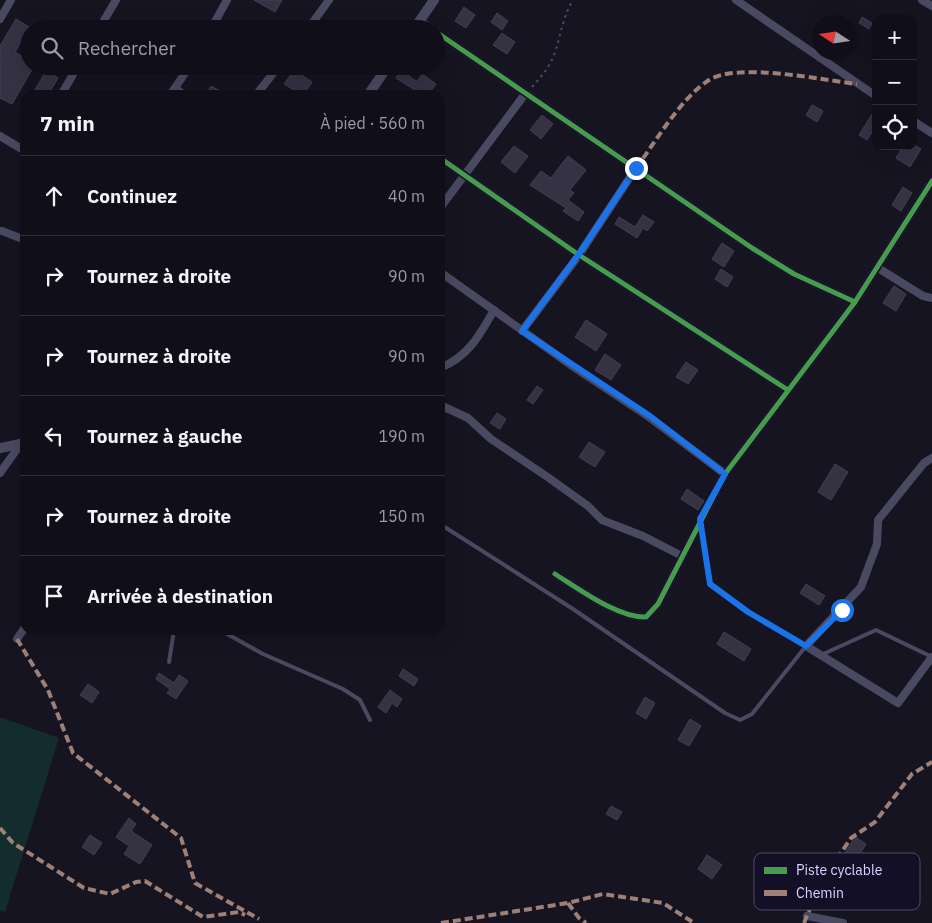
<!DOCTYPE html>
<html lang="fr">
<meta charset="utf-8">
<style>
:root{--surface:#100f19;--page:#1e1d26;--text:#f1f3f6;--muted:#9c9ca2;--line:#302f38}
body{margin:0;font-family:"IBM Plex Sans",sans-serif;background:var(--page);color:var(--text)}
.controls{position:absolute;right:15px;top:15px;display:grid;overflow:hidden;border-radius:10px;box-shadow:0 5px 20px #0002}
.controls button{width:45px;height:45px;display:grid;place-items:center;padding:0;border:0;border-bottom:1px solid var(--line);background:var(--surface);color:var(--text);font:25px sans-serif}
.compass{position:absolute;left:812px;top:15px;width:45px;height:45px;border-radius:50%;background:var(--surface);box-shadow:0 5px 20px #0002;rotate:282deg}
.stop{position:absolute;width:15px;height:15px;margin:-11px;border:4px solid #1a73e8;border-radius:50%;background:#fff}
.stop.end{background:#1a73e8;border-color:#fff;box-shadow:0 1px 5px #0008}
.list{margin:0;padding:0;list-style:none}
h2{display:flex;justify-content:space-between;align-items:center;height:65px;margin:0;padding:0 20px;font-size:21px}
h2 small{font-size:16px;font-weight:400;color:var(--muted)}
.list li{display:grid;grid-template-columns:32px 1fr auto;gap:15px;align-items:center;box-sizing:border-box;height:80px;padding:0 20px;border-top:1px solid var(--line)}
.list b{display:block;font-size:19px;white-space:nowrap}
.list em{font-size:16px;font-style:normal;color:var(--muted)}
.icon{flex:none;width:28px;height:28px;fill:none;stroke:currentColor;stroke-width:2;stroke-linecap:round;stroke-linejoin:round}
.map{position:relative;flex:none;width:932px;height:923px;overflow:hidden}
.search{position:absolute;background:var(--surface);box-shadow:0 5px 20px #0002;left:20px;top:20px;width:425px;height:55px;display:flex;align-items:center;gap:12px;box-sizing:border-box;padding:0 18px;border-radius:28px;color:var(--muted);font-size:19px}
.panel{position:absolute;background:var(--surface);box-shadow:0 5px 20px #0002;left:20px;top:90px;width:425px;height:545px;border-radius:15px}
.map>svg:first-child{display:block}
</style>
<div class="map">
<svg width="932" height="923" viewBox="0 0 932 923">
<rect width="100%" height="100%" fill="#161421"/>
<path fill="#132c2d" d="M0 717 59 738 5 912 0 911Z"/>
<g fill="#343243" stroke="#433f54">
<path d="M254 0H282L275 12Z"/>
<path d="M464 7 475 15 466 28 455 21Z"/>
<path d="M497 13 508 21 502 30 491 22Z"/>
<path d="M862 17 872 23 869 29 859 23Z"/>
<path d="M16 19 29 27 15 52 29 60V66H34L12 104 0 98V46Z"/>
<path d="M502 33 515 42 507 54 493 45Z"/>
<path d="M294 70 312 82 303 95 284 84Z"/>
<path d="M401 70 417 82 422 74 436 84 428 95H423L396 78Z"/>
<path d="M46 71 58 78 48 95H32Z"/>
<path d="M211 86 227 95H206Z"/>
<path d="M812 105 823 111 817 122 806 115Z"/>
<path d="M876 108V126L867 140 859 135Z"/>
<path d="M542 115 553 124 541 139 530 130Z"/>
<path d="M514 146 528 156 515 173 501 162Z"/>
<path d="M903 146H916L921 149 910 167 896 158Z"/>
<path d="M568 156 586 170 570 190 574 193 568 200 584 212 578 221 563 211 566 208 530 185 541 171 551 178Z"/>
<path d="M903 187 912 193 901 211 892 205Z"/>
<path d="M643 215 654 222 647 231 643 228 637 238 615 224 619 217 635 227Z"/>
<path d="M722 243 734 251 724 267 712 259Z"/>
<path d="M721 269 733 277 727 287 715 279Z"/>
<path d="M894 286 906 294 896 311 883 303Z"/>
<path d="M586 320 607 334 596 351 575 337Z"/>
<path d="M605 354 621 365 611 380 595 370Z"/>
<path d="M686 362 698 370 688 384 676 377Z"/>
<path d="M537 386 543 390 533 404 527 400Z"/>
<path d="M497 413 506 419 500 429 490 423Z"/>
<path d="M589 442 605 452 595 467 579 457Z"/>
<path d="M835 464 848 472 831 500 818 492Z"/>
<path d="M687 489 704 501 698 510 681 499Z"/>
<path d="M806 584 825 596 819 605 800 593Z"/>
<path d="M724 632 751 649 744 661 717 644Z"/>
<path d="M403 669 418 679 414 686 399 676Z"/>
<path d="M159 673 174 683 179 675 188 681 176 699 167 693 170 689 156 679Z"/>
<path d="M88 684 99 692 92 703 80 695Z"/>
<path d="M390 690 402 699 397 707 392 703 386 713 378 707Z"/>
<path d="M645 697 655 703 646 719 636 713Z"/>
<path d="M690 719 701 726 689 746 678 740Z"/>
<path d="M611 806 622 812 617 820 606 814Z"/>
<path d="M129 818 136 824 131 831 152 845 140 864 124 854 129 846 116 837Z"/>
<path d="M90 835 102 843 94 855 82 847Z"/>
<path d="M855 837 866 844 852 867 841 860Z"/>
<path d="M707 855 722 865 712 879 698 869Z"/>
</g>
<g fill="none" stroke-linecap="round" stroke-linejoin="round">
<path stroke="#44505f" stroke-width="2" stroke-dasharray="2.5 4" stroke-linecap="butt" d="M532 87C541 77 549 68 554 55 561 36 562 18 573 0"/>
<g stroke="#4a4962" stroke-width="4">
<path d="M440 524 573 609 725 713 740 720 752 714 806 646 748 612 710 584 701 524"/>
<path d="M220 630 263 654 343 689 360 700 370 720"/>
<path d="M821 655 876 630 932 657"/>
<path d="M169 662 174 630"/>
</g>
<g stroke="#4a4962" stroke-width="8">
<path d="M736 0 876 96"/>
<path d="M922 0 932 6"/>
<path d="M0 19 11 0"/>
<path d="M420 21 432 29"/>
<path d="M99 29 116 0"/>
<path d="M211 29 227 0"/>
<path d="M308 29 329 0"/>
<path d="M436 32 752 248 794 274 855 302"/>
<path d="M175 88 184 95"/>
<path d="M61 95 78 66"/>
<path d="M170 95 190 66"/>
<path d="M256 95 279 66"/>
<path d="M913 121 932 133"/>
<path d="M0 136 25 151"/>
<path d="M440 158 579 255 788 390"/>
<path d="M440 208 525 94"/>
<path d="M2 231 25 240"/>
<path d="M878 268 923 296 932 298"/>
<path d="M440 272 575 368 649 417 725 474"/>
<path d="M522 331 579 255 636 168"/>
<path d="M440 368C468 357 480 335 494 310"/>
<path d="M440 405 468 418 491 439 549 478 588 506 602 520 643 536 682 556"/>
<path d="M932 458 924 463 878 520 877 544 861 587 806 646 898 703 932 657"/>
<path d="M0 473 25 438"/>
<path d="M555 574C579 589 618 618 646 617L658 604 725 474 855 302 932 181"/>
<path d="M17 639 25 627"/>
<path d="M807 916 843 923"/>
</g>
<g stroke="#4a4962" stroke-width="10">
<path d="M414 29 434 0"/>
<path d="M368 95 388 66"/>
<path d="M0 448 25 443"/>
</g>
<g stroke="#9e8076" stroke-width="4" stroke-dasharray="8 4" stroke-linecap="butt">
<path d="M636 168C657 140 680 99 709 80 737 62 823 80 857 84"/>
<path d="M17 639 48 690 73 753 181 838 195 883 259 919"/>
<path d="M0 828 13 843 84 888 110 894 136 882 145 881 203 917 239 912 245 915"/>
<path d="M568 903 579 918 586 923"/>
<path d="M441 923 568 903 603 894 663 903 694 923"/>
<path d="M804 923 820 884 851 838 875 822 912 774 932 762"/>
</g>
<defs>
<g id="cycleway">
<path d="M436 32 752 248 794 274 855 302"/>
<path d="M440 158 579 255 788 390"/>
<path d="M555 574C579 589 618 618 646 617L658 604 725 474 855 302 932 181"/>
</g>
</defs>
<use href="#cycleway" stroke="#130f26" stroke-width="8"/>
<use href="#cycleway" stroke="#469c4c" stroke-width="5"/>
</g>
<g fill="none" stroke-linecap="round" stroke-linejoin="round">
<path stroke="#1a73e8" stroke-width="6" d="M636 168 579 254 522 331 650 416 725 474 700 519 710 584 748 612 806 646 842 610"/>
</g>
<rect x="754" y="853" width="166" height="57" rx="8" fill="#130f26" stroke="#4e4a67" stroke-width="1"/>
<rect x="764" y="867" width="23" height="7" fill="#469c4c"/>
<rect x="764" y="890" width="23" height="6" fill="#9e8076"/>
<g font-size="14" fill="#d9d4ff">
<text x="796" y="875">Piste cyclable</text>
<text x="796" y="898">Chemin</text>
</g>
</svg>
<div class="controls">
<button>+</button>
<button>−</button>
<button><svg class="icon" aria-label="locate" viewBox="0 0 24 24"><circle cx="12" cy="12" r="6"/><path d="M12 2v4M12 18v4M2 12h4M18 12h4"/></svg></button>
</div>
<svg class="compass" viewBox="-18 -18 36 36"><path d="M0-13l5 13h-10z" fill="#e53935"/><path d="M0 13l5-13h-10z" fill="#9c9ca2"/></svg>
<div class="stop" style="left:842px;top:610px"></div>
<div class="stop end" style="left:636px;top:168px"></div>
<div class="search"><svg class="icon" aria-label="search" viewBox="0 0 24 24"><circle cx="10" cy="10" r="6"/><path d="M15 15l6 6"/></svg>Rechercher</div>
<section class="panel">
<h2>7 min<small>À pied · 560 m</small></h2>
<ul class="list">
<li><svg class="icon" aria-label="ahead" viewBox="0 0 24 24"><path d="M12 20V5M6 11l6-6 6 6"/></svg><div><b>Continuez</b></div><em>40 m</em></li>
<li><svg class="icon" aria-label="right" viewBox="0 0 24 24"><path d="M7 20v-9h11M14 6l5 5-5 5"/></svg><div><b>Tournez à droite</b></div><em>90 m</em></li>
<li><svg class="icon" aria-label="right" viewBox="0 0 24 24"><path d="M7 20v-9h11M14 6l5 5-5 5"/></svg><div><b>Tournez à droite</b></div><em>90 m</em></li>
<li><svg class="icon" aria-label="left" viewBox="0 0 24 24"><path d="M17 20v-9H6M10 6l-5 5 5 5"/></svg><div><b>Tournez à gauche</b></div><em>190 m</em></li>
<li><svg class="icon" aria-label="right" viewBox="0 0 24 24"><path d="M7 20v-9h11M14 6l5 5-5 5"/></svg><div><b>Tournez à droite</b></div><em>150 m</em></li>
<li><svg class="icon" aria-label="arrive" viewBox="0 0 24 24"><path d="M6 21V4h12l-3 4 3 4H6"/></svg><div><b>Arrivée à destination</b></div></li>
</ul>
</section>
</div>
